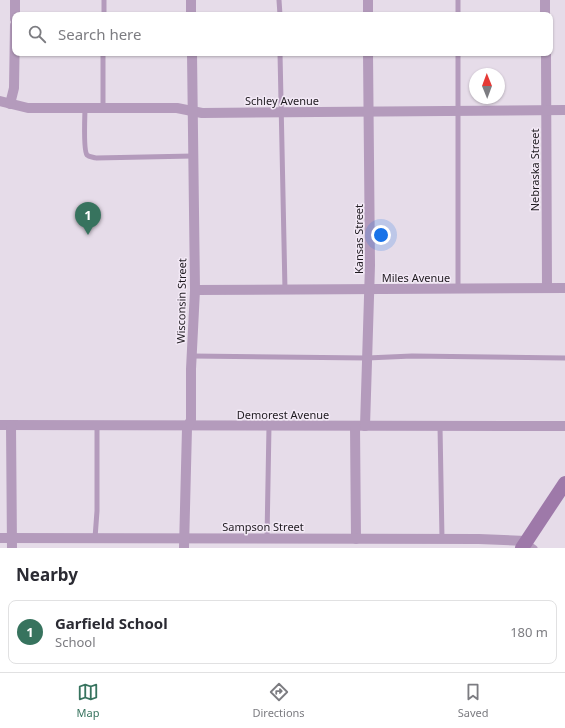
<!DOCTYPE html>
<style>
:root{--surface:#fff;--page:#f2f2f3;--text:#2b2b33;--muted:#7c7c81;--line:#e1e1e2;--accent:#37735e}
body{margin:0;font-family:"Noto Sans",sans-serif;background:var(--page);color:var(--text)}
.compass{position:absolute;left:469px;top:68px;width:36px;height:36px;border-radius:50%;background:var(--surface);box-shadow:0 1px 3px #0004;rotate:359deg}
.you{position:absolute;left:381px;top:235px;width:14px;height:14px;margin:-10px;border:3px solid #fff;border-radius:50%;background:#1a73e8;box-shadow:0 0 0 6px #1a73e833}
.badge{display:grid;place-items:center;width:26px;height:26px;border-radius:50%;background:var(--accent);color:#fff;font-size:13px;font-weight:700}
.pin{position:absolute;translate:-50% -33px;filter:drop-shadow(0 1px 2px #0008)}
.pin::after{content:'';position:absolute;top:21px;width:14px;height:12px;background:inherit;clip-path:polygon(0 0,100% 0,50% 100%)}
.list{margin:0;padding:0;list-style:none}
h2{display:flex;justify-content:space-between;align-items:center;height:52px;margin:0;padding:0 16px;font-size:17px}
h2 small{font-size:13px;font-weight:400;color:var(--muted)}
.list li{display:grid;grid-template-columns:26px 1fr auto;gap:12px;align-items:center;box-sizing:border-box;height:64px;margin:0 8px 8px;padding:0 8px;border:1px solid var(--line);border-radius:8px}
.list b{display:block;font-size:15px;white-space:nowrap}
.list p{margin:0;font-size:13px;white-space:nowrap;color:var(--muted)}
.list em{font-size:13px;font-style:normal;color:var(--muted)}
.icon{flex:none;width:22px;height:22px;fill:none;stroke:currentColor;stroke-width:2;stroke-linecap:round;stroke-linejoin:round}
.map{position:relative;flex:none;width:565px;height:548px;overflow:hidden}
.search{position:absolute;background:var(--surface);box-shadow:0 1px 3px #0004;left:12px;right:12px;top:12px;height:44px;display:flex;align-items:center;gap:10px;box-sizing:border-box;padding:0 14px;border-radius:8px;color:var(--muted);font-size:15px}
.sheet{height:124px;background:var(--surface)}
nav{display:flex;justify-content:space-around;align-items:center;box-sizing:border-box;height:56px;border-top:1px solid var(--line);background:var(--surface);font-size:11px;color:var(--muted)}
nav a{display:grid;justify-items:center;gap:2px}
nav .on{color:var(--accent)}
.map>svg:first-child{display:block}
</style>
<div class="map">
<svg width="565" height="548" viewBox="0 0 565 548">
<rect width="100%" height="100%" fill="#e6dce9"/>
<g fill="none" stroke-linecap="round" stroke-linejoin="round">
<g stroke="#b49bbc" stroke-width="5">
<path d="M104 0V15"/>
<path d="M279 0 280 15"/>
<path d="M458 0V15"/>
<path d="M280 53 285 290"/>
<path d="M85 108C85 115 83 150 87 155 89 157 93 157 96 158L193 156"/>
<path d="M103 108V53"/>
<path d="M458 288V53"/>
<path d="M192 356 367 358 412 356 565 358"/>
<path d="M440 426 442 539"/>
<path d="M95 538 97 511V425"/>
<path d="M267 538 269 426"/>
<path d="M527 542 535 548"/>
</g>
<g stroke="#b49bbc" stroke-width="10">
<path d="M15 0V19"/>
<path d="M191 0V15"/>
<path d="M368 0V15"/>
<path d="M545 0V15"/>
<path d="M546 53 547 288"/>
<path d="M0 101 28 108H177L202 113 565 110"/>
<path d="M10 104 14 88 15 25"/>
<path d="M195 290 565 288"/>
<path d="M0 425 565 426"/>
<path d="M11 425 12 548"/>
<path d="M355 426 356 539"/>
<path d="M365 426 370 265 368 53"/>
<path d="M0 538 479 539 526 541"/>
<path d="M184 548 187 428 191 420V369L195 290 192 53"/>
</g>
<path stroke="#9e79a9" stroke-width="14" d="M522 548 565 483"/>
</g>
<g text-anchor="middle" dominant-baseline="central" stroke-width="3" stroke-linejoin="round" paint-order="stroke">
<g font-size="11" fill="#1e1a1f" stroke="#f3e9f6">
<text x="282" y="100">Schley Avenue</text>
<text transform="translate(534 170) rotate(-90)">Nebraska Street</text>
<text transform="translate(358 239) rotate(-90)">Kansas Street</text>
<text x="416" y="277">Miles Avenue</text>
<text transform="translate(181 301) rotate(-89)">Wisconsin Street</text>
<text x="283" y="414">Demorest Avenue</text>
<text x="263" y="526">Sampson Street</text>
</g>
</g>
</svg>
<svg class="compass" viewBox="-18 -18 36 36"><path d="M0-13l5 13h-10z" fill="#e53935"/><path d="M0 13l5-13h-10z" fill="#7c7c81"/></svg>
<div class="you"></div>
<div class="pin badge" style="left:88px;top:235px">1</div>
<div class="search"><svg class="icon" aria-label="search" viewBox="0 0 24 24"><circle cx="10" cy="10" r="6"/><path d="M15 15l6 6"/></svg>Search here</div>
</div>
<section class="sheet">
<h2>Nearby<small></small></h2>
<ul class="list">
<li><span class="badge">1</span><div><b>Garfield School</b><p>School</p></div><em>180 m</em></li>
</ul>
</section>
<nav>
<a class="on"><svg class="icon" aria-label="map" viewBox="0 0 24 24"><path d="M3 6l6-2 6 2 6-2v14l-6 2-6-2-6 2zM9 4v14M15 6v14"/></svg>Map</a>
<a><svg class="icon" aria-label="directions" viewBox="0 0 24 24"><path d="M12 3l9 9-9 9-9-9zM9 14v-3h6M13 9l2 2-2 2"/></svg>Directions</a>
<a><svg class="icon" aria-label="saved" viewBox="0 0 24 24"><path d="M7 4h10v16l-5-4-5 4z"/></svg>Saved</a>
</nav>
